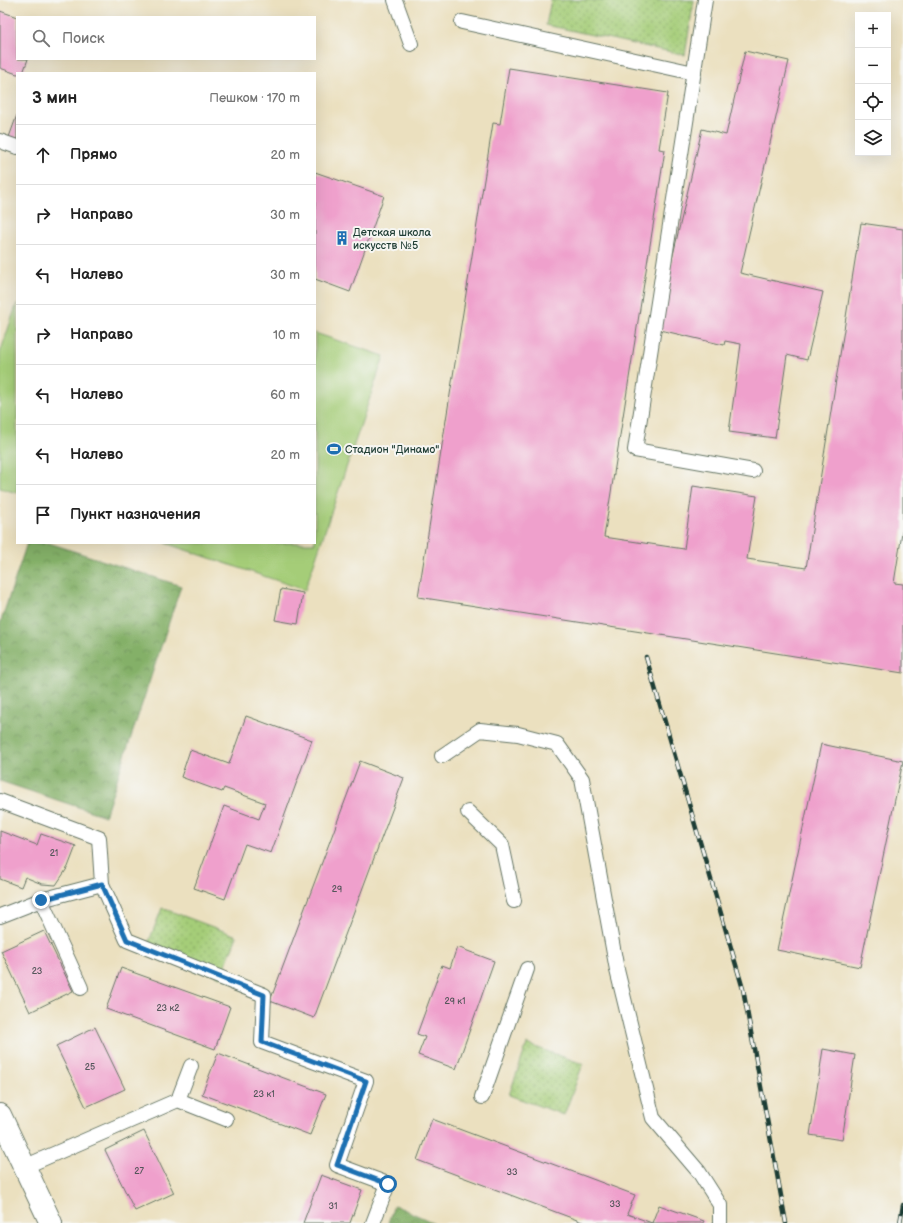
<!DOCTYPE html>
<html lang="ru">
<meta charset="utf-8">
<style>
:root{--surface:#fff;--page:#f2f2f2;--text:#222;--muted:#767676;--line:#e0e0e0}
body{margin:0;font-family:"Balsamiq Sans",sans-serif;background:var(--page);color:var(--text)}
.controls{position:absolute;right:12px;top:12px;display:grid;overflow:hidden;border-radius:0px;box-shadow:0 4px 16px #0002}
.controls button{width:36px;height:36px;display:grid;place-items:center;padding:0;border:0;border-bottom:1px solid var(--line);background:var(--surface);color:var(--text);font:20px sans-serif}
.stop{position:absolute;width:12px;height:12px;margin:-9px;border:3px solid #1f6fb2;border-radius:50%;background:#fff}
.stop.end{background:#1f6fb2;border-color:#fff;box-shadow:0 1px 4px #0008}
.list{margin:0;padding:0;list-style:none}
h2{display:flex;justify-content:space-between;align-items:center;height:52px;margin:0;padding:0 16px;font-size:17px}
h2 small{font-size:13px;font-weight:400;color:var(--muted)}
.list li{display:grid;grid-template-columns:26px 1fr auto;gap:12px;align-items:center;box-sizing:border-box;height:60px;padding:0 16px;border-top:1px solid var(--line)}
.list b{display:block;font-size:15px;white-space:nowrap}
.list em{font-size:13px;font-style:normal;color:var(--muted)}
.icon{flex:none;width:22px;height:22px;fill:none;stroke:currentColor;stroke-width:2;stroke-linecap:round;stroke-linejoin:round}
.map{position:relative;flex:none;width:903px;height:1223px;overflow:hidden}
.search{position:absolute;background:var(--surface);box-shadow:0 4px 16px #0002;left:16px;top:16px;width:300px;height:44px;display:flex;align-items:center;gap:10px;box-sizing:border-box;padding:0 14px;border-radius:0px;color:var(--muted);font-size:15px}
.panel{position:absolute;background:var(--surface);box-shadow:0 4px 16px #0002;left:16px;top:72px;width:300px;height:472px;border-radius:0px}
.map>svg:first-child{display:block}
</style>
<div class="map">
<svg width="903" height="1223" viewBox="0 0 903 1223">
<defs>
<pattern id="forest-crowns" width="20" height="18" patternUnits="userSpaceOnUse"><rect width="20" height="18" fill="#84b068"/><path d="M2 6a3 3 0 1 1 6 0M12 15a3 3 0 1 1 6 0" fill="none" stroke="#6b9056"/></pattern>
<pattern id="park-dots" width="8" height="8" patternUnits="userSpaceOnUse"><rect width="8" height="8" fill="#a5cd78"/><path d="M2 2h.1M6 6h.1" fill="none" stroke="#86a863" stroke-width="1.8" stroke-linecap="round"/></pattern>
</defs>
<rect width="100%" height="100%" fill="#f6f6f2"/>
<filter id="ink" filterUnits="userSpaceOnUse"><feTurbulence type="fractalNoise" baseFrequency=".025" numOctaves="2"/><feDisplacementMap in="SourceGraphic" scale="8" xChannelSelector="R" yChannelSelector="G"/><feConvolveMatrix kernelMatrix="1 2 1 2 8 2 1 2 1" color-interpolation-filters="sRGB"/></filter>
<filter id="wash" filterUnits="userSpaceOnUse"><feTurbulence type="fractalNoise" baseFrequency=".012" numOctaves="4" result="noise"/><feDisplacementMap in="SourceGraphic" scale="16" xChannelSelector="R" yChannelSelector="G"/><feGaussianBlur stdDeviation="0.9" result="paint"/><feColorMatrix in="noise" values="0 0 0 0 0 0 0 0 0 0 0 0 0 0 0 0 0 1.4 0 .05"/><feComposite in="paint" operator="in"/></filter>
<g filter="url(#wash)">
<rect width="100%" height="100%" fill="#ebe0bf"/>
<g fill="url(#forest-crowns)" stroke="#52764e">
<path d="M27 543H49L181 586 105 816 0 781V624Z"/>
<path d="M394 1205 434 1223H388Z"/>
</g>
<g fill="url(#park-dots)" stroke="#628556">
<path d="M551 0H694L685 55 546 25Z"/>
<path d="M162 908 237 936 221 977 146 949Z"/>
<path d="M527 1044 583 1064 564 1115 509 1095Z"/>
</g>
<g fill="#a5cd78" stroke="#628556">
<path d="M17 303V493L0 488V353Z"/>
<path d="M315 333 384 356 305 590 165 543H315Z"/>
</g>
<g id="blocks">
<g fill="#efa0cc">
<path d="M0 11 17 17V59H28L23 73 17 74 0 68Z"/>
<path d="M745 51 789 61 740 273 823 292 807 360 787 355 775 438 729 432 741 344 725 341 724 345 656 329 702 129 726 135Z"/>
<path d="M509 68 668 93 659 149 665 150 604 537 684 549 693 486 757 496 747 559 806 568 861 223 903 229V527L894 583 903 584V673L418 597 493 123 500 124Z"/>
<path d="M17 115V144L8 140Z"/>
<path d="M315 172 384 196 350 292 315 279Z"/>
<path d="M281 589 303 593 298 624 275 620Z"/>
<path d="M246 716 312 740 271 853 245 844 225 899 194 888 224 806 259 819 265 803 224 788 222 792 181 777 190 750 229 764Z"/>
<path d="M821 744 903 761 860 967 777 950Z"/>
<path d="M360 761 404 778 314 1018 270 1001Z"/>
<path d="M0 831 37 845 41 834 76 846 68 867 56 885 42 884 25 877 21 887 0 879Z"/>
<path d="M44 931 73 991 30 1012 1 951Z"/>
<path d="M457 947 494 961 456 1069 418 1055 425 1037 417 1034 442 965 450 968Z"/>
<path d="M121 968 230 1007 215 1049 106 1009Z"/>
<path d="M95 1027 125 1089 86 1107 56 1046Z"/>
<path d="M823 1049 855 1055 842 1140 810 1135Z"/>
<path d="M218 1053 326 1094 310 1135 202 1094Z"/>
<path d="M432 1119 635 1195 627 1214 652 1223H585L417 1160Z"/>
<path d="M144 1131 174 1193 135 1211 105 1150Z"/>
<path d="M321 1175 362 1190 350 1223H303Z"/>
<path d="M659 1205 704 1221 703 1223H652Z"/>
</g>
</g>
</g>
<g filter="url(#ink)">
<use href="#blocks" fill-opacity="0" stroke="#667665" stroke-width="1"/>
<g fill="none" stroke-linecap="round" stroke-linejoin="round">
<defs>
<g id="service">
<path d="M395 0 411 44"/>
<path d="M705 0 635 450 753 471"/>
<path d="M462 22 694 73"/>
<path d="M0 141 17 147"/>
<path d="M442 756 480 730 518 734 557 744 582 779 617 970 653 1118 699 1172 720 1205V1223"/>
<path d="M0 801 99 838 102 884"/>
<path d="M468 812 502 845 514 901"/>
<path d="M41 900 81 988"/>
<path d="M0 916 41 900 102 884 127 940 264 995 262 1042 366 1081 337 1165 388 1184 373 1223"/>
<path d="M482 1097 527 969"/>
<path d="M178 1100 191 1066"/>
<path d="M24 1167 178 1100 226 1119"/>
</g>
<path id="minor" d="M0 1115 51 1223"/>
</defs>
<use href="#service" stroke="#667665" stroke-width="16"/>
<use href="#minor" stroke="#667665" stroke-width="24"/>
<use href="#service" stroke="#fff" stroke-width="14"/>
<use href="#minor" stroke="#fff" stroke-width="22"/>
<defs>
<g id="rail">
<path d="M646 657 743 989 786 1223"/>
<path d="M900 1223 903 1205"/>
</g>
</defs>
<use href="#rail" stroke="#1f3d34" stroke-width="4.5"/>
<use href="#rail" stroke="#f6f6f2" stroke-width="3" stroke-dasharray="9" stroke-linecap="butt"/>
</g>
</g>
<g fill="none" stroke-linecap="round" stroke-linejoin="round" filter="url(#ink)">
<path stroke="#1f6fb2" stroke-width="5" d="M41 900 102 884 127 940 264 995 262 1042 366 1081 337 1165 388 1184"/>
</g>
<defs>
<symbol id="building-bare" viewBox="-9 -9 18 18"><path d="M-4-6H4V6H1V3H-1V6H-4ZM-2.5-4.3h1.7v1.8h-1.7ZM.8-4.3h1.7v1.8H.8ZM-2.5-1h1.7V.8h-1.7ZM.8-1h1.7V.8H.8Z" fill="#1f6fb2" stroke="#f6f6f2" stroke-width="2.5" paint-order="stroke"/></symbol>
<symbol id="stadium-bare" viewBox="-9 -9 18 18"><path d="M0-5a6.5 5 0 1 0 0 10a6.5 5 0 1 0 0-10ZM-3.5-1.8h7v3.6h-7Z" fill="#1f6fb2" stroke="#f6f6f2" stroke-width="2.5" paint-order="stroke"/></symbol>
</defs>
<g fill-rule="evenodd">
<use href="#building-bare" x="332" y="228" width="20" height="20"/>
<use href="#stadium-bare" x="324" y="439" width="20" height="20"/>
</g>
<g text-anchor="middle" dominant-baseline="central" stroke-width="4" stroke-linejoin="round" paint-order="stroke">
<g font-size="9" fill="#53565a">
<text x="54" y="853">21</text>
<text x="337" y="889">29</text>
<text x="37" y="971">23</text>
<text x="455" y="1001">29 к1</text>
<text x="168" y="1008">23 к2</text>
<text x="90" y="1067">25</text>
<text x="264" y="1094">23 к1</text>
<text x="139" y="1171">27</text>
<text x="512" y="1172">33</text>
<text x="615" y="1204">33</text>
<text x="333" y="1206">31</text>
</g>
<g font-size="11" fill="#1f3d34" stroke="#f6f6f2" text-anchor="start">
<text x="353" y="232">Детская школа<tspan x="353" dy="13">искусств №5</tspan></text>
<text x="345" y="449">Стадион "Динамо"</text>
</g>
</g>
</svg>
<div class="controls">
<button>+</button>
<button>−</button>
<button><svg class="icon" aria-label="locate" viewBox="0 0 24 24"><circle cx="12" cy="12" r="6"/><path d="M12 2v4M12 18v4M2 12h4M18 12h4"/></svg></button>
<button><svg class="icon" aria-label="layers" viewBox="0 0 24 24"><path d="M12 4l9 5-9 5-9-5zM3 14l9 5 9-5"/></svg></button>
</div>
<div class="stop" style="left:388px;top:1184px"></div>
<div class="stop end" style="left:41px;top:900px"></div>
<div class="search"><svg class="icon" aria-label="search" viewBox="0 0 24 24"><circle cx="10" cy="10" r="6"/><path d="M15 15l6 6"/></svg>Поиск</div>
<section class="panel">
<h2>3 мин<small>Пешком · 170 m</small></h2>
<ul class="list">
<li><svg class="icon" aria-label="ahead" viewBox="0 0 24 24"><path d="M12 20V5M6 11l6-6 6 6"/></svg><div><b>Прямо</b></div><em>20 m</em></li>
<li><svg class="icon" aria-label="right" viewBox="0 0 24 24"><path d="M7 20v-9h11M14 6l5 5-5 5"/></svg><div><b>Направо</b></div><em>30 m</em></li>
<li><svg class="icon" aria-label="left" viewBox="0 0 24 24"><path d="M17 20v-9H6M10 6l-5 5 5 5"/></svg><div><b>Налево</b></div><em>30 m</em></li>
<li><svg class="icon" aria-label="right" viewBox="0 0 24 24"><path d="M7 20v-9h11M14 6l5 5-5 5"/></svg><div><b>Направо</b></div><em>10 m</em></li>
<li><svg class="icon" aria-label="left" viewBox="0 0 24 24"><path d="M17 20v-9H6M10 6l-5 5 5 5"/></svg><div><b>Налево</b></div><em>60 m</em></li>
<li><svg class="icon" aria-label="left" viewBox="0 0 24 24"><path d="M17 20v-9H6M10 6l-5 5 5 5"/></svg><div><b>Налево</b></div><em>20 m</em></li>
<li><svg class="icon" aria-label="arrive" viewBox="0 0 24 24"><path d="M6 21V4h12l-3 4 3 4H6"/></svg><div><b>Пункт назначения</b></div></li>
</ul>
</section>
</div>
